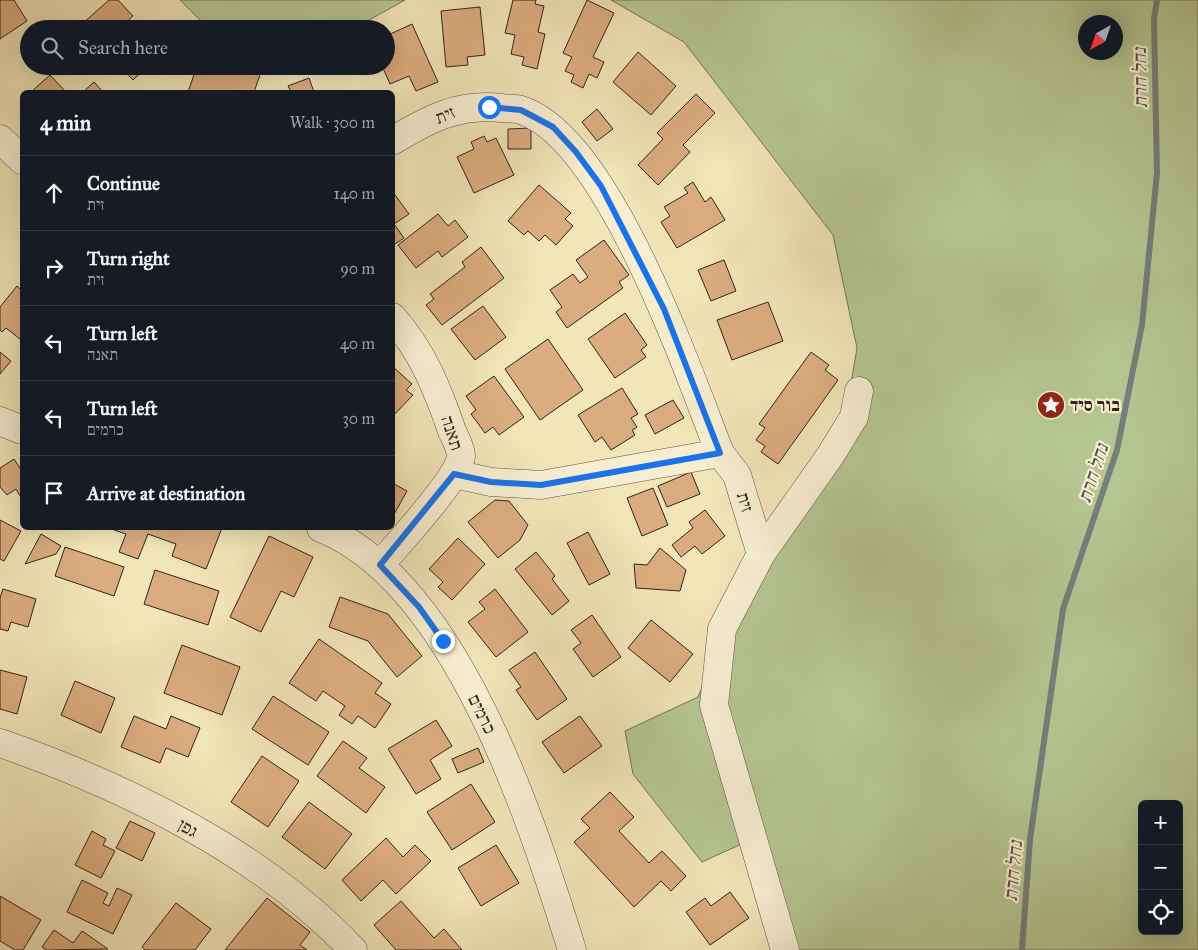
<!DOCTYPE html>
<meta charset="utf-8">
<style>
:root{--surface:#171b24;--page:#242831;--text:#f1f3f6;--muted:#9ea1a6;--line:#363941}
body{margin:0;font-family:"IM FELL Great Primer","Frank Ruhl Libre",serif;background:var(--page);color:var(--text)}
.controls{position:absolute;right:15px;bottom:15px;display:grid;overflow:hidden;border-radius:8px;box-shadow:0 5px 20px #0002}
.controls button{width:45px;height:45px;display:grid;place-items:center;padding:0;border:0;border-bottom:1px solid var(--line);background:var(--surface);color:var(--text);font:25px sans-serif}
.compass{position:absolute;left:1078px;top:15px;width:45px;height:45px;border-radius:50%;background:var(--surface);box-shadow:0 5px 20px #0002;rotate:220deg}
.stop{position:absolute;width:15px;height:15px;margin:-11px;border:4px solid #1a73e8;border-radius:50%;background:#fff}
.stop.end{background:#1a73e8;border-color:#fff;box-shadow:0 1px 5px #0008}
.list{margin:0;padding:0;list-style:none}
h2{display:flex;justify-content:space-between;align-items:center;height:65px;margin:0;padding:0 20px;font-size:21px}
h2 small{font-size:16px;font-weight:400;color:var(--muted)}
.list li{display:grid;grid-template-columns:32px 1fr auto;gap:15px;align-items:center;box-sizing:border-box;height:75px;padding:0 20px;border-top:1px solid var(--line)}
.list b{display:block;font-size:19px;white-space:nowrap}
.list p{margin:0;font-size:16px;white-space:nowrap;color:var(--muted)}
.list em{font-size:16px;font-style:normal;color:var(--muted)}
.icon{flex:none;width:28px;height:28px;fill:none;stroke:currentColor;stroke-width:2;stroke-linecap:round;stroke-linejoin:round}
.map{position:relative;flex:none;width:1198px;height:950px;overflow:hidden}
.search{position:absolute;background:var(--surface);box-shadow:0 5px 20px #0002;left:20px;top:20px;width:375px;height:55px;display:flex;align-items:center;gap:12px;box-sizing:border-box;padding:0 18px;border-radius:28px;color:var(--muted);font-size:19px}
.panel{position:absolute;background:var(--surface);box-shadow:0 5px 20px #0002;left:20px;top:90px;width:375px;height:440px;border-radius:8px}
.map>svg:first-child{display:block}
</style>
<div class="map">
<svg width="1198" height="950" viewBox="0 0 1198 950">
<rect width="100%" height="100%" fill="#f2e5b8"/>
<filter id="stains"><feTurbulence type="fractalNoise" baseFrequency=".004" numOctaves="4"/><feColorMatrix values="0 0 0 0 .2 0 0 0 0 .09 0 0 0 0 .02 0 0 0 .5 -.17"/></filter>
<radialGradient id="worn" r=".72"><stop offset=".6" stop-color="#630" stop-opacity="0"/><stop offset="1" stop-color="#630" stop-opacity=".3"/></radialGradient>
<g fill="#b5c693" stroke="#727558" fill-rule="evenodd">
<path d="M180 0H405L353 29H215L204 24Z"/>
<path d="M611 0H1198V950H781L748 841 702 862 633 774 625 731 698 697 714 658 843 431 857 348 833 235 684 42ZM1086 22H1116V52H1086ZM1142 804H1179V931H1142Z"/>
</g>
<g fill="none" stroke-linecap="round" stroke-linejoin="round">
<path stroke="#747f7c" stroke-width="6" d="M1022 950 1030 839 1063 609 1117 450 1142 325 1157 173 1154 19 1157 0"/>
</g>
<g fill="#dbac7f" stroke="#2f241d">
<path d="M0 0H14L27 21 0 39Z"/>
<path d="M109 0H118L133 16 123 25 127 29H86L82 24Z"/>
<path d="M513 0H536L535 4 544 6 538 32 545 34 537 69 522 65 524 57 511 54 515 35 505 33Z"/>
<path d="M587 0 614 13 593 57 604 62 597 78 589 74 583 88 571 82 574 75 565 71 572 57 563 53Z"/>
<path d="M480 7 485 55 467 57 468 65 446 67 441 11Z"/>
<path d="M412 24 438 82 416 91 409 76 390 84 382 66H386V36Z"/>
<path d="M638 52 676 86 651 115 613 82Z"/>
<path d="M120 66H148L133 80Z"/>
<path d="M197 66H221L219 70 226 72 228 66H245L261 72 254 92H188Z"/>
<path d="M50 75 66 92H31Z"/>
<path d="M309 78 314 92H291L288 86Z"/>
<path d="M94 82 103 92H83Z"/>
<path d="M696 94 715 113 683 145 690 152 658 185 638 165 663 139 657 133Z"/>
<path d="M597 109 613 129 597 141 582 122Z"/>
<path d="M531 128V149H508V129Z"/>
<path d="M484 136 487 142 496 138 514 175 474 193 457 157 474 149 471 142Z"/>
<path d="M693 182 705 202 711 197 725 220 677 248 661 222 670 216 664 207 688 193 684 188Z"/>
<path d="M539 185 571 213 565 219 573 226 556 245 545 235 539 241 528 231 524 235 508 221Z"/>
<path d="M392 191 409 214 394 224 404 238 392 246Z"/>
<path d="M438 214 448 226 455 220 468 237 442 257 438 251 416 268 398 245Z"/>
<path d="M604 240 629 275 619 282 623 288 567 328 556 312 562 307 550 290 573 274 580 283 588 277 576 260Z"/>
<path d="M481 247 504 278 442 325 426 305 434 299 430 294 465 267 462 262Z"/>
<path d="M724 260 736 291 711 301 698 270Z"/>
<path d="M17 286 22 291V336L20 339 6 328 2 332 0 330V307Z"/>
<path d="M768 302 783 341 732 360 717 320Z"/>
<path d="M483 306 506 337 475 360 451 329Z"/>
<path d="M625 313 647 345 641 350 646 357 615 378 588 339Z"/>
<path d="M548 339 583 390 540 420 505 369Z"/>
<path d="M0 352 11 361 0 374Z"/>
<path d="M811 352 829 365 825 370 838 380 778 464 761 452 765 446 756 440 765 428 759 424Z"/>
<path d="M392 366 412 384 406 390 413 395 392 417Z"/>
<path d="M494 376 524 417 499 435 493 427 485 433 471 414 476 410 466 396Z"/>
<path d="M622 388 638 414 631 418 637 427 632 430 635 435 611 450 602 437 595 442 578 415Z"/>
<path d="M673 400 684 418 655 434 645 415Z"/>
<path d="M14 459 22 471V499L16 489 7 495 0 487V468Z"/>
<path d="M691 472 700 494 667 507 658 486Z"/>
<path d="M392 483 407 491 392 518Z"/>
<path d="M653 488 668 525 642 536 627 498Z"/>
<path d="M495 500 509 501 528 525 520 540 498 558 468 522Z"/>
<path d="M705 510 725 536 702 554 695 546 681 557 672 545 693 528 689 522Z"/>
<path d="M0 520 21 531 4 561 0 559Z"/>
<path d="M114 528H222L206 569 172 556 176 544 148 534 138 559 119 552 126 534 114 530Z"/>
<path d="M588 532 610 574 589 585 567 543Z"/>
<path d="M41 534 61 546 56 554 25 564Z"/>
<path d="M269 536 313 557 294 597 281 591 261 632 230 617Z"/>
<path d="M458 538 485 564 452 600 438 587 443 582 429 569Z"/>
<path d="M65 547 124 567 114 596 55 576Z"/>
<path d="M660 548 686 570 680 591 636 588 634 564 647 565Z"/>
<path d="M536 552 555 576 552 579 569 601 552 615 515 569Z"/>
<path d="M155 570 219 591 208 625 144 604Z"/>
<path d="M3 589 36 599 28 627 11 622 8 631 0 629V598Z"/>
<path d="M495 589 528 632 496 657 468 622 485 609 479 602Z"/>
<path d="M340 597 388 614 422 656 397 677 368 641 329 627Z"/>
<path d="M592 615 621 657 593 677 573 649 581 643 571 630Z"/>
<path d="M651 620 693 654 670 682 628 648Z"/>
<path d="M319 639 382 683 375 693 391 704 375 728 358 716 352 724 339 715 345 706 323 691 316 701 289 683Z"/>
<path d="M182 645 240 667 222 715 164 693Z"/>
<path d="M535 652 567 699 537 720 516 690 521 687 509 670Z"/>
<path d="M0 670 27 677 17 714 0 709Z"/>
<path d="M75 681 115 698 101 733 61 715Z"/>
<path d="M273 696 329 732 308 765 252 729Z"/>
<path d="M134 716 166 729 171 716 200 728 188 757 166 748 160 763 121 747Z"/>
<path d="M580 716 602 746 564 773 542 742Z"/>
<path d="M436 720 452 746 430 760 441 779 416 794 388 749Z"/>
<path d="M343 741 367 758 359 768 385 787 366 813 317 776Z"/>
<path d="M478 748 484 762 458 773 452 759Z"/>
<path d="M262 756 299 781 268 827 231 802Z"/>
<path d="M471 784 495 822 452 850 427 812Z"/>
<path d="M610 792 634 817 619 831 649 863 662 851 686 876 671 891 661 881 634 907 574 842 590 828 581 819Z"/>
<path d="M309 802 352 834 325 869 282 837Z"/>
<path d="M130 821 155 833 142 861 116 848Z"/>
<path d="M92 831 106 839 103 845 115 851 101 878 75 865Z"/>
<path d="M386 838 403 857 415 845 431 861 396 894 383 880 361 901 342 880Z"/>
<path d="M496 845 519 883 481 906 458 868Z"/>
<path d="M82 880 108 893 103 903 109 906 117 888 132 895 113 934 67 912Z"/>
<path d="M730 892 749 918 710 945 686 912 705 898 711 906Z"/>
<path d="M0 896 41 920 23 950H15L0 941Z"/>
<path d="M267 898 310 932 300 945 307 950H225Z"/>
<path d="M401 901 434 938 444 929 462 950H396L374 925Z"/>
<path d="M176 903 211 929 195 950H145L142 947Z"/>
<path d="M54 930 73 943 82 931 108 949 47 950 42 947Z"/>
</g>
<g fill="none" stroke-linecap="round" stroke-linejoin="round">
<defs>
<g id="minor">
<path d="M0 139 22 160"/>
<path d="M392 141C429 119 458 103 502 108 508 109 515 108 521 110 608 138 688 371 720 453L541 485 491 482 454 474"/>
<path d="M0 421 22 430"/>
<path d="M720 453 737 475 761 554"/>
<path d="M321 528C456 582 532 821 572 950"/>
<path d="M380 565C397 544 459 479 461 456 461 449 455 437 452 431 438 390 422 350 392 317"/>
<path d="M0 743C124 786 262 853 353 950"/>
<path d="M785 950 714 705 722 629 761 554 830 456 854 417 859 391"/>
</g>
</defs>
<use href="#minor" stroke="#605444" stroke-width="29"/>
<use href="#minor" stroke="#f7eed1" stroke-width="28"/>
</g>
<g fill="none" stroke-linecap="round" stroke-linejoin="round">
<path stroke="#1a73e8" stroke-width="6" d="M443 641 419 607 380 565 454 474 491 482 541 485 720 453 664 309 601 186 576 152 553 127 521 110 489 107"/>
</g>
<defs>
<symbol id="sight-disc" viewBox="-11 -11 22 22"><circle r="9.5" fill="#8f2418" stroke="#f7eed1"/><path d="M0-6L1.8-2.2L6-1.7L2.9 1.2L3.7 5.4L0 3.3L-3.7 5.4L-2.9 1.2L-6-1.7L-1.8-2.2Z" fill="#fff"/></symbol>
</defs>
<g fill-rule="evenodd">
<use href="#sight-disc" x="1035" y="389" width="32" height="32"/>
</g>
<g text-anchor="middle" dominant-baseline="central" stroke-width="4.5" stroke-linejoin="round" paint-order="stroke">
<g font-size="18" fill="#2f241d" stroke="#f7eed1">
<text transform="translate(445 115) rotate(-22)">זית</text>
<text transform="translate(452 433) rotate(72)">תאנה</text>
<text transform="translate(745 502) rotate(73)">זית</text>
<text transform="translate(482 714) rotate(64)">כרמים</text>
<text transform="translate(188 828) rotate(29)">גפן</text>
</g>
<g font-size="18" font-weight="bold" fill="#2f241d" stroke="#f7eed1" text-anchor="start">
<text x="1070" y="405">בור סיד</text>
</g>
<g font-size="19" font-style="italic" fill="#52524c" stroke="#f7eed1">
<text transform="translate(1140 78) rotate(-91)">נחל חרת</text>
<text transform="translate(1093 473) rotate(-72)">נחל חרת</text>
<text transform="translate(1013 871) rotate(-85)">נחל חרת</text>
</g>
</g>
<rect width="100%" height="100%" filter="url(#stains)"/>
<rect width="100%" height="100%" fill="url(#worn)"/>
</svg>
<div class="controls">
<button>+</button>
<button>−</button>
<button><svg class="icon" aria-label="locate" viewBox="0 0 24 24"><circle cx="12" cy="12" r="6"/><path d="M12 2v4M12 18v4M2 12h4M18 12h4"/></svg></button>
</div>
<svg class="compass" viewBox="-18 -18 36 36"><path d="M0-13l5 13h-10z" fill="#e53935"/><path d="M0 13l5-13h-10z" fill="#9ea1a6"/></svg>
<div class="stop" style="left:489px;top:107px"></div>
<div class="stop end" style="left:443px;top:641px"></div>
<div class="search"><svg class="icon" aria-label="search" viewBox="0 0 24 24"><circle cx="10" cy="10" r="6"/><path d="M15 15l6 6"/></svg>Search here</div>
<section class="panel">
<h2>4 min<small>Walk · 300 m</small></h2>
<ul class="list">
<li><svg class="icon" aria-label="ahead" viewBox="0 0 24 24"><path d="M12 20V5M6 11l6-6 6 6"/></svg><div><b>Continue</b><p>זית</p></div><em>140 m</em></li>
<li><svg class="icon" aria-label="right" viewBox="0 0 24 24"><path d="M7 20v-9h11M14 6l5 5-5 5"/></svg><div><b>Turn right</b><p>זית</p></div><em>90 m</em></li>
<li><svg class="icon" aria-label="left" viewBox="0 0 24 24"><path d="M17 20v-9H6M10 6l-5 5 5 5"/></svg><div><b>Turn left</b><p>תאנה</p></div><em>40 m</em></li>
<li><svg class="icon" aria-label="left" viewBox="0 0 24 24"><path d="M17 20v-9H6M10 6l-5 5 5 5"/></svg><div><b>Turn left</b><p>כרמים</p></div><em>30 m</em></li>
<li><svg class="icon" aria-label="arrive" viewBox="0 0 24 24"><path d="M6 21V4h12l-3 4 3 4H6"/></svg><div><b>Arrive at destination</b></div></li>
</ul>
</section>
</div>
